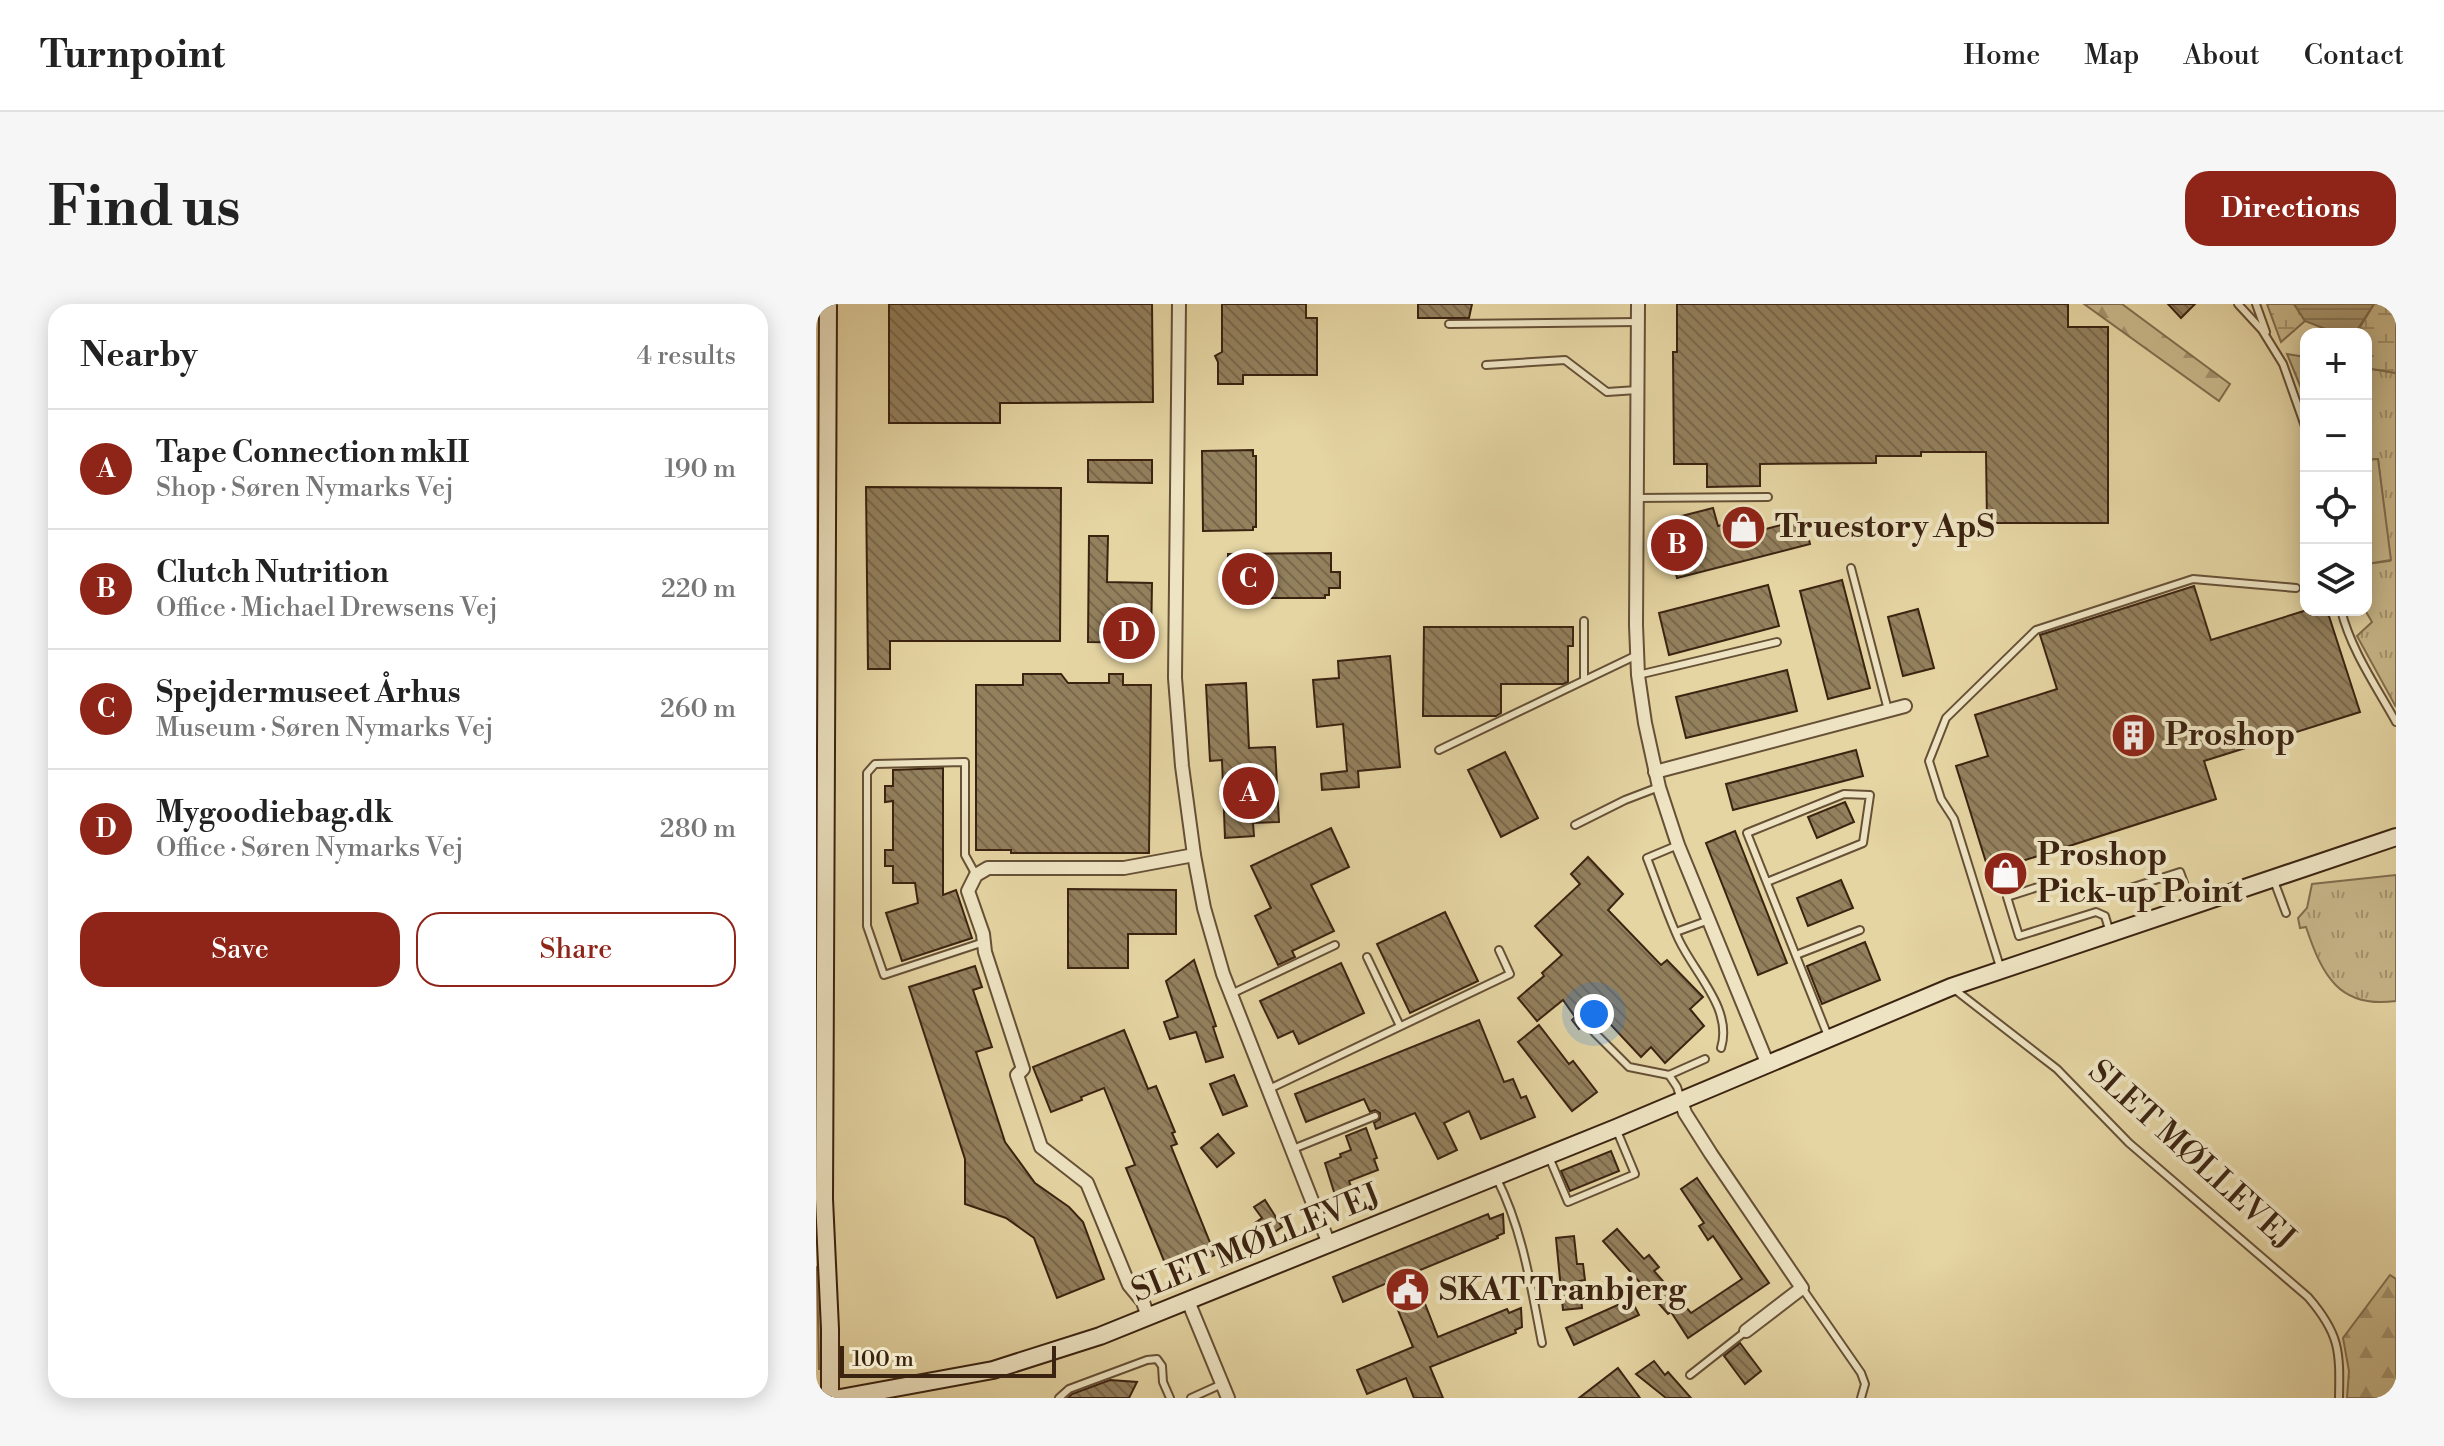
<!DOCTYPE html>
<meta charset="utf-8">
<style>
:root{--surface:#fff;--page:#f6f6f6;--text:#222;--muted:#767676;--line:#e0e0e0;--accent:#8f2418}
body{margin:0;font-family:"Libre Bodoni",serif;background:var(--page);color:var(--text)}
.controls{position:absolute;right:24px;top:24px;display:grid;overflow:hidden;border-radius:16px;box-shadow:0 4px 20px #0003}
.controls button{width:72px;height:72px;display:grid;place-items:center;padding:0;border:0;border-bottom:2px solid var(--line);background:var(--surface);color:var(--text);font:40px sans-serif}
.scale{position:absolute;left:24px;bottom:20px;width:216px;box-sizing:border-box;padding-left:8px;border:4px solid #3b2311;border-top:0;font-size:22px;line-height:28px;white-space:nowrap;color:#3b2311;-webkit-text-stroke:6px #eee4c3;paint-order:stroke}
.you{position:absolute;left:778px;top:710px;width:28px;height:28px;margin:-20px;border:6px solid #fff;border-radius:50%;background:#1a73e8;box-shadow:0 0 0 12px #1a73e833}
.badge{display:grid;place-items:center;width:52px;height:52px;border-radius:50%;background:var(--accent);color:#fff;font-size:26px;font-weight:700}
.pin{position:absolute;translate:-50% -50%;border:4px solid #fff;box-shadow:0 2px 8px #0006}
.list{margin:0;padding:0;list-style:none}
h2{display:flex;justify-content:space-between;align-items:center;height:104px;margin:0;padding:0 32px;font-size:34px}
h2 small{font-size:26px;font-weight:400;color:var(--muted)}
.list li{display:grid;grid-template-columns:52px 1fr auto;gap:24px;align-items:center;box-sizing:border-box;height:120px;padding:0 32px;border-top:2px solid var(--line)}
.list b{display:block;font-size:30px;white-space:nowrap}
.list p{margin:0;font-size:26px;white-space:nowrap;color:var(--muted)}
.list em{font-size:26px;font-style:normal;color:var(--muted)}
.actions{display:flex;gap:16px;padding:24px 32px}
.actions a{flex:1;padding:18px 0;border:2px solid var(--accent);border-radius:24px;text-align:center;font-size:28px;color:var(--accent)}
.actions .main{background:var(--accent);color:#fff}
.icon{flex:none;width:44px;height:44px;fill:none;stroke:currentColor;stroke-width:2;stroke-linecap:round;stroke-linejoin:round}
.map{position:relative;flex:none;width:1580px;height:1094px;overflow:hidden;border-radius:24px}
header{display:flex;align-items:center;gap:48px;box-sizing:border-box;height:112px;padding:0 40px;background:var(--surface);border-bottom:2px solid var(--line)}
header strong{font-size:38px}
nav{display:flex;gap:44px;margin-inline-start:auto;font-size:28px}
.intro{display:flex;align-items:center;justify-content:space-between;box-sizing:border-box;height:192px;padding:0 48px}
h1{margin:0;font-size:56px}
.button{padding:20px 36px;border-radius:24px;background:var(--accent);color:#fff;font-size:28px;font-weight:700}
main{display:flex;gap:48px;padding:0 48px}
aside{flex:1;background:var(--surface);border-radius:24px;box-shadow:0 4px 20px #0003}
.map>svg:first-child{display:block}
</style>
<header>
<strong>Turnpoint</strong>
<nav><a>Home</a><a>Map</a><a>About</a><a>Contact</a></nav>
</header>
<div class="intro"><h1>Find us</h1><a class="button">Directions</a></div>
<main>
<aside>
<h2>Nearby<small>4 results</small></h2>
<ul class="list">
<li><span class="badge">A</span><div><b>Tape Connection mkII</b><p>Shop · Søren Nymarks Vej</p></div><em>190 m</em></li>
<li><span class="badge">B</span><div><b>Clutch Nutrition</b><p>Office · Michael Drewsens Vej</p></div><em>220 m</em></li>
<li><span class="badge">C</span><div><b>Spejdermuseet Århus</b><p>Museum · Søren Nymarks Vej</p></div><em>260 m</em></li>
<li><span class="badge">D</span><div><b>Mygoodiebag.dk</b><p>Office · Søren Nymarks Vej</p></div><em>280 m</em></li>
</ul>
<div class="actions"><a class="main">Save</a><a>Share</a></div>
</aside>
<div class="map">
<svg width="1580" height="1094" viewBox="0 0 1580 1094">
<defs>
<pattern id="grass-tufts" width="24" height="20" patternUnits="userSpaceOnUse" patternTransform="scale(2)"><rect width="24" height="20" fill="#c8b78a"/><path d="M3 7l-1-3M5 7V3M7 7l1-3M15 17l-1-3M17 17v-4M19 17l1-3" fill="none" stroke="#a4946f"/></pattern>
<pattern id="forest-firs" width="22" height="20" patternUnits="userSpaceOnUse" patternTransform="scale(2)"><rect width="22" height="20" fill="#c8b78a"/><path d="M5 1l3.5 6h-7zM16 11l3.5 6h-7z" fill="#a4946f"/></pattern>
<pattern id="wetland-marsh" width="20" height="14" patternUnits="userSpaceOnUse" patternTransform="scale(2)"><rect width="20" height="14" fill="#c8b78a"/><path d="M1 5h8M5 5V1M11 12h8M15 12V8" fill="none" stroke="#a4946f"/></pattern>
<pattern id="water-rules" width="6" height="5" patternUnits="userSpaceOnUse" patternTransform="scale(2)"><rect width="6" height="5" fill="#ab9871"/><path d="M0 2.5h6" fill="none" stroke="#8c7c5b"/></pattern>
<pattern id="building-back-hatch" width="6" height="6" patternUnits="userSpaceOnUse" patternTransform="scale(2)"><rect width="6" height="6" fill="#93805d"/><path d="M-1 5l2 2M0 0l6 6M5-1l2 2" fill="none" stroke="#79684b"/></pattern>
</defs>
<rect width="100%" height="100%" fill="#e5d5a3"/>
<filter id="stains"><feTurbulence type="fractalNoise" baseFrequency=".0025" numOctaves="4"/><feColorMatrix values="0 0 0 0 .2 0 0 0 0 .09 0 0 0 0 .02 0 0 0 .5 -.17"/></filter>
<radialGradient id="worn" r=".72"><stop offset=".6" stop-color="#630" stop-opacity="0"/><stop offset="1" stop-color="#630" stop-opacity=".3"/></radialGradient>
<g fill="url(#grass-tufts)" stroke="#826d4e" stroke-width="2">
<path d="M1471 50 1490 53V96Z"/>
<path d="M1550 64 1580 69V403L1541 332 1556 318 1549 306 1550 260 1574 257 1562 155 1550 156Z"/>
<path d="M1580 571V697C1523 705 1506 671 1490 623L1484 624 1482 614 1491 604 1496 580Z"/>
<path d="M3 962 7 1065H3L1 963Z"/>
</g>
<g fill="url(#forest-firs)" stroke="#826d4e" stroke-width="2">
<path d="M1268 0H1306L1414 80 1403 97Z"/>
<path d="M1574 971 1580 975V1094H1531L1533 1067 1527 1034Z"/>
</g>
<g fill="url(#wetland-marsh)" stroke="#826d4e" stroke-width="2">
<path d="M1451 0H1478L1489 17 1465 38Z"/>
<path d="M1558 0H1580V69L1556 65 1550 55V30H1540Z"/>
</g>
<path fill="#c8b78a" stroke="#826d4e" stroke-width="2" d="M1562 155 1575 256 1550 260V156Z"/>
<path fill="url(#water-rules)" stroke="#7e694b" stroke-width="2" d="M1478 0H1558L1541 26 1517 28 1489 17Z"/>
<g fill="url(#building-back-hatch)" stroke="#3b2311" stroke-width="2">
<path d="M73 0H336L337 98 184 99V119H73Z"/>
<path d="M406 0H490V14H501V71H427V80H402V58L399 52 406 48Z"/>
<path d="M602 0H656L653 14H602Z"/>
<path d="M861 0H1252V23H1292V219H1171L1170 148H1105V152H1060V159L944 160V182L891 183V160H858L857 48H861Z"/>
<path d="M1352 0H1379L1365 14Z"/>
<path d="M437 146V152H440V223H437V226L387 227 386 147Z"/>
<path d="M272 156H336V179L272 178Z"/>
<path d="M50 183 245 184 244 337H74V365H52Z"/>
<path d="M897 204 902 222 942 211 946 226 988 215 994 240 861 274 856 254 848 256 843 237 851 235 846 217Z"/>
<path d="M273 232H292L291 278 336 279 335 339 272 338Z"/>
<path d="M515 249V268H524V284H513V291H509V294H411L412 250Z"/>
<path d="M1026 276 1054 384 1012 395 984 287Z"/>
<path d="M952 281 963 322 853 351 843 309Z"/>
<path d="M1378 282 1395 336 1491 306H1511L1544 408 1388 457 1400 495 1203 558 1209 577 1179 587 1140 462 1172 452 1159 411 1241 385 1224 331Z"/>
<path d="M1102 305 1118 364 1087 372 1072 313Z"/>
<path d="M608 323H757V342H752V378L747 380H685V409L680 412H607Z"/>
<path d="M574 352 584 463 542 467 543 483 506 486 505 470 531 467 527 420 501 423 497 376 523 374 522 357Z"/>
<path d="M971 366 981 407 870 434 860 393Z"/>
<path d="M207 370H245L252 379H293V370H307V381H335L333 549H195V546H160V381H207Z"/>
<path d="M430 379 433 444 459 443 463 518 437 519 438 532 409 534 406 456 394 457 390 381Z"/>
<path d="M1040 446 1047 472 917 506 910 480Z"/>
<path d="M689 448 722 514 685 533 652 466Z"/>
<path d="M127 464V591L140 586 156 634 86 657 70 609 102 599 99 579H77V562H69V546H77V497L69 498V482H77V466Z"/>
<path d="M1029 498 1038 518 1001 534 992 513Z"/>
<path d="M515 524 533 563 495 581 518 627 476 647 479 653 462 661 439 612 455 604 435 562Z"/>
<path d="M919 527 971 659 942 671 890 539Z"/>
<path d="M772 553 807 590 792 606 845 661 851 656 887 693 874 705 888 722 849 759 835 743 825 753 782 707 763 725 756 716 759 713 747 696 721 717 702 694 728 672 726 669 746 651 719 622 764 580 755 570Z"/>
<path d="M1025 576 1037 604 992 622 981 594Z"/>
<path d="M252 585 360 586V630H312V664H252Z"/>
<path d="M629 608 662 677 594 709 561 640Z"/>
<path d="M1049 638 1064 676 1006 700 991 662Z"/>
<path d="M378 656 400 722 397 723 407 753 390 758 380 728 354 735 348 718 362 713 350 677Z"/>
<path d="M525 659 548 709 483 740 477 727 462 734 444 697Z"/>
<path d="M159 662 166 683 157 686 176 743 160 748 189 838 219 879 253 903 267 918 288 975 241 994 218 934 190 914 149 900V855L93 683Z"/>
<path d="M663 716 688 778 697 775 705 794 710 792 719 813 665 835 653 807 628 819 641 846 622 855 599 809 560 825 558 819 564 815V809L559 806 554 808 548 795 490 818 479 790Z"/>
<path d="M723 721 753 760 757 757 781 788 756 807 702 738Z"/>
<path d="M308 726 332 785 340 782 359 828 356 829 361 840 355 842 399 951 353 969 310 864 319 861 288 784 265 793 266 796 235 808 217 763Z"/>
<path d="M418 771 431 802 407 811 394 780Z"/>
<path d="M550 824 561 854 558 855 562 866 533 877 536 885 519 891 509 859 525 853 524 850 535 846 530 832Z"/>
<path d="M402 830 418 849 401 863 385 844Z"/>
<path d="M795 847 803 867 754 887 745 867Z"/>
<path d="M881 874 953 979 872 1034 855 1008 852 1010 787 937 801 925 828 955 833 951 843 963 838 967 875 1009 926 975 897 932 892 936 883 922 888 919 865 885Z"/>
<path d="M449 896 466 923 450 934 439 919 446 914 438 903Z"/>
<path d="M672 910 674 915 687 910 688 929 681 932 682 934 597 969 622 1033 691 1005 693 1009 705 1004 706 1023 699 1026 700 1029 614 1063 627 1094H598L590 1074 551 1090 541 1066 597 1043 571 979 527 998 517 973Z"/>
<path d="M758 932 761 960H767L769 976 763 977 766 1004 747 1006 740 934Z"/>
<path d="M815 995 823 1011 758 1041 750 1024Z"/>
<path d="M924 1039 945 1067 929 1080 908 1052Z"/>
<path d="M838 1057 849 1071 852 1068 875 1094H850L820 1070Z"/>
<path d="M802 1064 824 1094H763Z"/>
<path d="M294 1076 321 1078 313 1094H252L256 1090Z"/>
</g>
<g fill="none" stroke-linecap="round" stroke-linejoin="round">
<defs>
<g id="lane">
<path d="M1422 0 1446 26 1467 60 1490 125"/>
<path d="M1440 0 1450 28"/>
<path d="M633 20 822 18"/>
<path d="M670 61 749 56 791 88 821 86"/>
<path d="M821 194 952 193"/>
<path d="M1035 264 1072 406"/>
<path d="M1525 306C1535 346 1560 382 1580 418"/>
<path d="M768 317V376"/>
<path d="M822 371 961 338"/>
<path d="M623 446 821 351"/>
<path d="M759 521 809 496 843 483"/>
<path d="M862 541 831 554C842 582 851 610 863 636 879 670 917 705 905 744"/>
<path d="M160 571 149 551V458L59 460 51 469V622L68 671 168 638"/>
<path d="M1458 577 1470 609"/>
<path d="M951 578 1047 539 1054 491 1028 490 931 529 1012 732"/>
<path d="M1231 580 1191 593 1203 632 1280 608 1289 612 1294 629"/>
<path d="M1302 588 1364 568 1376 601"/>
<path d="M860 628 893 616"/>
<path d="M980 651 1044 626"/>
<path d="M551 653 584 722"/>
<path d="M1185 666 1138 515 1125 495 1113 457 1130 414 1220 326 1377 275 1480 284"/>
<path d="M1138 685 1241 765 1313 839 1492 993C1524 1030 1524 1047 1523 1094"/>
<path d="M415 690 519 641"/>
<path d="M778 728 813 763 853 771 889 755"/>
<path d="M853 771 861 783 865 796"/>
<path d="M453 785 694 670 683 646"/>
<path d="M477 845 559 812"/>
<path d="M733 853 752 898 819 870 801 827"/>
<path d="M681 875C707 927 715 983 726 1039"/>
<path d="M986 984 1045 1069 1049 1080 1045 1094"/>
<path d="M874 1071 930 1027"/>
<path d="M243 1094 253 1085 331 1056 341 1055 346 1062 347 1078 354 1094"/>
<path d="M375 1094 406 1080"/>
</g>
<g id="street">
<path d="M363 0 359 374 366 462 378 551 388 604 407 670 513 940"/>
<path d="M822 0 820 321 822 371 829 419 843 483 862 541 952 761"/>
<path d="M839 468 1089 402"/>
<path d="M865 797 869 809 895 850 986 984 930 1027"/>
<path d="M372 997 412 1094"/>
<path d="M332 1013 327 998 313 981 271 879 225 843 201 771 207 765 169 648 167 630 152 587 160 571 172 564H308L378 551"/>
</g>
<g id="secondary">
<path d="M12 0 8 895 14 1025V1094"/>
<path d="M24 1094 177 1066 284 1032 800 824 1135 683 1580 533"/>
</g>
</defs>
<use href="#lane" stroke="#665036" stroke-width="10"/>
<use href="#street" stroke="#665036" stroke-width="16"/>
<use href="#secondary" stroke="#3b2311" stroke-width="20"/>
<use href="#lane" stroke="#eee4c3" stroke-width="6"/>
<use href="#street" stroke="#eee4c3" stroke-width="12"/>
<use href="#secondary" stroke="#eee4c3" stroke-width="16"/>
</g>
<defs>
<symbol id="shop-disc" viewBox="-11 -11 22 22"><circle r="9.5" fill="#8f2418" stroke="#eee4c3"/><path d="M-5-2.5h2.3a2.7 3.5 0 0 1 5.4 0H5L5.5 6h-11ZM-1.5-2.5h3a1.5 2.3 0 0 0-3 0Z" fill="#fff"/></symbol>
<symbol id="building-disc" viewBox="-11 -11 22 22"><circle r="9.5" fill="#8f2418" stroke="#eee4c3"/><path d="M-4-6H4V6H1V3H-1V6H-4ZM-2.5-4.3h1.7v1.8h-1.7ZM.8-4.3h1.7v1.8H.8ZM-2.5-1h1.7V.8h-1.7ZM.8-1h1.7V.8H.8Z" fill="#fff"/></symbol>
<symbol id="civic-disc" viewBox="-11 -11 22 22"><circle r="9.5" fill="#8f2418" stroke="#eee4c3"/><path d="M-.6-6.5H3V-4.5H.6V-3L4-1V1h2V6H-6V1h2V-1L-.6-3ZM-1.2 2.5V6h2.4V2.5Z" fill="#fff"/></symbol>
</defs>
<g fill-rule="evenodd">
<use href="#shop-disc" x="902" y="198" width="51" height="51"/>
<use href="#building-disc" x="1292" y="406" width="51" height="51"/>
<use href="#shop-disc" x="1164" y="544" width="51" height="51"/>
<use href="#civic-disc" x="566" y="960" width="51" height="51"/>
</g>
<g text-anchor="middle" dominant-baseline="central" stroke-width="8" stroke-linejoin="round" paint-order="stroke">
<g font-size="32" font-weight="bold" fill="#3b2311" stroke="#eee4c3" text-anchor="start">
<text x="959" y="223">Truestory ApS</text>
<text x="1349" y="431">Proshop</text>
<text x="1221" y="551">Proshop<tspan x="1221" dy="37">Pick-up Point</tspan></text>
<text x="623" y="986">SKAT Tranbjerg</text>
</g>
<g font-size="32" fill="#3b2311" stroke="#eee4c3">
<text transform="translate(1376 851) rotate(42)">SLET MØLLEVEJ</text>
<text transform="translate(440 939) rotate(-22)">SLET MØLLEVEJ</text>
</g>
</g>
<rect width="100%" height="100%" filter="url(#stains)"/>
<rect width="100%" height="100%" fill="url(#worn)"/>
</svg>
<div class="controls">
<button>+</button>
<button>−</button>
<button><svg class="icon" aria-label="locate" viewBox="0 0 24 24"><circle cx="12" cy="12" r="6"/><path d="M12 2v4M12 18v4M2 12h4M18 12h4"/></svg></button>
<button><svg class="icon" aria-label="layers" viewBox="0 0 24 24"><path d="M12 4l9 5-9 5-9-5zM3 14l9 5 9-5"/></svg></button>
</div>
<div class="scale">100 m</div>
<div class="you"></div>
<div class="pin badge" style="left:433px;top:489px">A</div>
<div class="pin badge" style="left:861px;top:241px">B</div>
<div class="pin badge" style="left:432px;top:275px">C</div>
<div class="pin badge" style="left:313px;top:329px">D</div>
</div>
</main>
